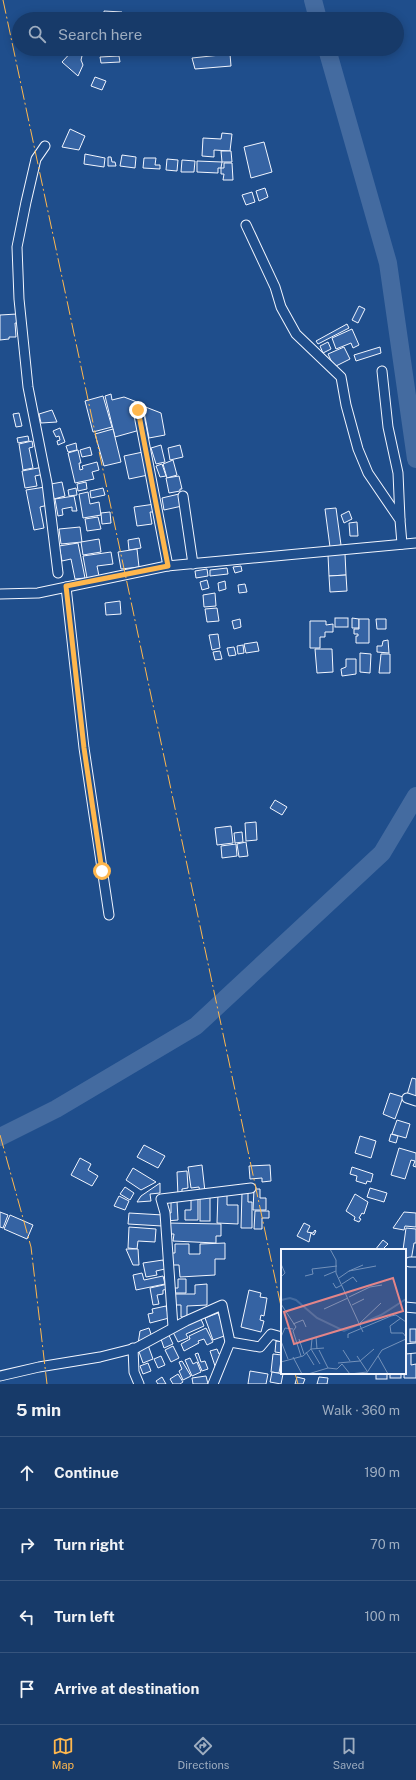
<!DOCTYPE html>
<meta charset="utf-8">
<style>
:root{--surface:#173a69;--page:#20416f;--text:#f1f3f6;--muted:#9eadc0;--line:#36547d;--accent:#ffb74d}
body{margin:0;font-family:"Public Sans",sans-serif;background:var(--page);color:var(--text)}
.stop{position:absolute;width:12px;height:12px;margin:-9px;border:3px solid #ffb74d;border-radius:50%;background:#fff}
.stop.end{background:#ffb74d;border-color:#fff;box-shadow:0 1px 4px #0008}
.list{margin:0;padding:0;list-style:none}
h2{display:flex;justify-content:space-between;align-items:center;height:52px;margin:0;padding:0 16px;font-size:17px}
h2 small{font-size:13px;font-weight:400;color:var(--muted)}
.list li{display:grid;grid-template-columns:26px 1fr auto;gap:12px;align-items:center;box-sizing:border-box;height:72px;padding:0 16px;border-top:1px solid var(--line)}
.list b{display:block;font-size:15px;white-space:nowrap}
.list em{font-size:13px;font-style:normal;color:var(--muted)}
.icon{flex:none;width:22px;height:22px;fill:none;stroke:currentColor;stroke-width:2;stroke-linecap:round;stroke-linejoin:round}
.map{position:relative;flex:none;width:416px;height:1384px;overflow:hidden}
.search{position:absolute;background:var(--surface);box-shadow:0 2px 10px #0003;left:12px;right:12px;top:12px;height:44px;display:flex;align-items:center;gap:10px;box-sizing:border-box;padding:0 14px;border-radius:22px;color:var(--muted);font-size:15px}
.sheet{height:340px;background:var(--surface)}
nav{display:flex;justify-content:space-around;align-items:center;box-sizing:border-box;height:56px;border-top:1px solid var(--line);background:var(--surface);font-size:11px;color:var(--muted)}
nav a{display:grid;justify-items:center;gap:2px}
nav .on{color:var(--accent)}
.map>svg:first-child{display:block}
</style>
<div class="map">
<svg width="416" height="1384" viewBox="0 0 416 1384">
<rect width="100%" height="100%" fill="#1f4e8c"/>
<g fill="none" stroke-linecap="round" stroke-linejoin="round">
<g stroke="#446ba0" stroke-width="18">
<path d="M313 0 318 19"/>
<path d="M327 49 388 263 416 459"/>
<path d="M0 1137 56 1109 196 1026 382 853 416 796"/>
</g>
</g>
<g fill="#3563a3" stroke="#f2f6ff">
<path d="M104 11 122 12V19H104Z"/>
<path d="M74 49 82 56 81 60 83 65 78 76 62 62Z"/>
<path d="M100 49H108V56L100 55Z"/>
<path d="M230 54 231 66 195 69 192 58Z"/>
<path d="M119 56 120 62 101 63 100 57Z"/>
<path d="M95 77 106 81 102 90 91 86Z"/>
<path d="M70 129 85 136 79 150 62 147Z"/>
<path d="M222 133 232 134 230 151 214 150V157L202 156 203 138 221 139Z"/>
<path d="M264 142 272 172 251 178 244 147Z"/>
<path d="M221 151H231L232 162H222Z"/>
<path d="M85 154 105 158 104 167 84 164Z"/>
<path d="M122 155 136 157 135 168 120 166Z"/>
<path d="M108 157H111L112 162H115L116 166H108Z"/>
<path d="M144 158H156L155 165H160V169L143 168Z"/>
<path d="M167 159 178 160 177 171 166 170Z"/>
<path d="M182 160 195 161 194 172H181Z"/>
<path d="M197 161 222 162 221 168H218V173L197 172Z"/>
<path d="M224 163H232L233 180H223L224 174H221V168H224Z"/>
<path d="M265 188 268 197 259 201 256 191Z"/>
<path d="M252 192 255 202 246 205 242 195Z"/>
<path d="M359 306 365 309 358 323 352 320Z"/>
<path d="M17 314 18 323H15L16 337H9V339L0 340V315Z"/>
<path d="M347 324 349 328 318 344 316 341Z"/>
<path d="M352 329 359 345 353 348 351 343 336 349 332 338Z"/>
<path d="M328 342 331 349 323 353 320 346Z"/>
<path d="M344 347 350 359 334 367 328 354Z"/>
<path d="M380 347 381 353 356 361 354 355Z"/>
<path d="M111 394 112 400 124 397 137 402 140 430 115 437 105 396Z"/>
<path d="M103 396 112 427 93 432 85 401Z"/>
<path d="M143 406 161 413 165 435 149 438Z"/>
<path d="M52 410 57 422 41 423 39 414Z"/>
<path d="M19 413 22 426 16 427 13 414Z"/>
<path d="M60 428 65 442 58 445 57 441 60 440 59 436 56 437 53 431Z"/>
<path d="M113 429 121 462 104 466 95 434Z"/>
<path d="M28 436 29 441 18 443 17 438Z"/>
<path d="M32 441 33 447 29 448 33 468 23 470 19 444Z"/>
<path d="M76 443 77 450 68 452 66 446Z"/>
<path d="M161 445 165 462 156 464 151 448Z"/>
<path d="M180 445 183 457 170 460 168 448Z"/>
<path d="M90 447 92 455 82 457 80 450Z"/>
<path d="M78 450 81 463H79L80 470 83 469 82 466 97 462 99 470 92 472 94 479 75 483 68 453Z"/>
<path d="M143 452 148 475 129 479 124 456Z"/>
<path d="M173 460 177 475 167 478 163 464Z"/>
<path d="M162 464 166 476 160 477 156 466Z"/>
<path d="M43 467 44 474 35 476 37 486 25 488 22 471Z"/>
<path d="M179 476 182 489H180V491L169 493 166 478Z"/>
<path d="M62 482 65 496 54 499 51 484Z"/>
<path d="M86 482 87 489 78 491 77 484Z"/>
<path d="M45 487 48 505 40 507 44 528 34 530 26 490Z"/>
<path d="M76 488 77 495 69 496 68 490Z"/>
<path d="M103 488 105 495 91 498 90 491Z"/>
<path d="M88 492 90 504 99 502 101 515 83 518 79 494Z"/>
<path d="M179 494 182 506 164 510 162 498Z"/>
<path d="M74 496 77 511H72V507L62 509 63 515 58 516 55 499Z"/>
<path d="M155 504 156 512H150L152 524 137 526 134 507Z"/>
<path d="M336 508 341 545 330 547 325 509Z"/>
<path d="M349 511 352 519 344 523 341 515Z"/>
<path d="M110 512 111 523 102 524 101 513Z"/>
<path d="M98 517 101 529 87 531 85 519Z"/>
<path d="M357 522 358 536H350L349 523Z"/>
<path d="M80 527 82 542 61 544 59 529Z"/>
<path d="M139 538 141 548 129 550 128 540Z"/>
<path d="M99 539 101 552 83 555 81 542Z"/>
<path d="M78 543 85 578 75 579 71 559 62 561 59 546Z"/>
<path d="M137 549 139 567 121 569 118 552Z"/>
<path d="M111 552 113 564 97 566 99 576 87 578 83 556Z"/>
<path d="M345 554 346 575 329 576 328 555Z"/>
<path d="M241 566 242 571 235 573 233 567Z"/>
<path d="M227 568 228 574 210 576V570Z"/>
<path d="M207 569 208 576 196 578 195 571Z"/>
<path d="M346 575 347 591 330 592 329 576Z"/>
<path d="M207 580 209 588 202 590 200 582Z"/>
<path d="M225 581 226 589 219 591 218 583Z"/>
<path d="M245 584 247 592 239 593 238 585Z"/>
<path d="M215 593 216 606 204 607 203 595Z"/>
<path d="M120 601 121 614 106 615 105 603Z"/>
<path d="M217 608 219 621 207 622 205 609Z"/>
<rect x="335" y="618" width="13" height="9"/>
<path d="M352 618 359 619V628H352Z"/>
<path d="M240 619 241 627 234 629 232 621Z"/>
<path d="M359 619H369V643H356V636H358V634H354V629H359Z"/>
<path d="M376 619H386V629H377Z"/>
<path d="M310 621H326V625L333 624V632H325V637H320V648H310Z"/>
<path d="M218 634 220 648 212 650 209 635Z"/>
<path d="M388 640 389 653 377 652V646H382L383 641Z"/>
<path d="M257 642 259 651 246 653 244 644Z"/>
<path d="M243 645 244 653 238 654 237 646Z"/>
<path d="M234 647 236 655 229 656 227 648Z"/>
<path d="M315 649H332L333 672 317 673Z"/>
<path d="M220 651 222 659 215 660 213 652Z"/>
<path d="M360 653 371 654 370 673 360 672Z"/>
<path d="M381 654H390V673H379Z"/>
<path d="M346 659H356V674L342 676 341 669 346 667Z"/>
<path d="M275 800 287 807 282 815 270 808Z"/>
<path d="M256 822 257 840 246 841 245 823Z"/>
<path d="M231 826 233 843 217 845 215 828Z"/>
<path d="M242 832 243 842 235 843 234 833Z"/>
<path d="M246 842 248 856 239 857 237 844Z"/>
<path d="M236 844 237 856 222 858 221 846Z"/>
<path d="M412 1078 416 1079V1098L407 1095Z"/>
<path d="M390 1093 403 1097 395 1119 383 1114Z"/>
<path d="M397 1120 410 1124 406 1138 392 1134Z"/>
<path d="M391 1134 398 1136 396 1143 389 1141Z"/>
<path d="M360 1136 376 1141 371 1158 355 1153Z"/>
<path d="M144 1145 165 1156 158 1168 137 1157Z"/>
<path d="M399 1148 416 1153V1167L413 1166 415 1161 411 1160 405 1179 391 1175Z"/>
<path d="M80 1158 91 1164 88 1170 98 1176 92 1186 71 1175Z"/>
<path d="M202 1165 205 1192 200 1193 199 1187 191 1188 188 1167Z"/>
<path d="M270 1165 271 1181 262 1182V1178L250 1179 249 1166Z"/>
<path d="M352 1167 373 1174 371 1182 367 1181 366 1184 356 1181 357 1176 350 1174Z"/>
<path d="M133 1168 156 1182 141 1190 126 1180Z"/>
<path d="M187 1171 188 1188 182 1189V1196H178L177 1172Z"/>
<path d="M160 1183V1193L150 1194 151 1201 137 1202 141 1196Z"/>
<path d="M125 1187 134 1193 130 1200 120 1194Z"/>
<path d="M370 1188 387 1193 384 1202 367 1197Z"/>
<path d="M254 1189H260V1198H266V1210H253Z"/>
<path d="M242 1192H248V1202H252V1228H241Z"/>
<path d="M218 1193H227V1205H238V1224L217 1223Z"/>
<path d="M355 1194 368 1202 364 1214 362 1213 359 1218 361 1219 359 1222 354 1220 355 1217 346 1211Z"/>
<path d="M119 1196 129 1201 125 1210 114 1206Z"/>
<rect x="200" y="1196" width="10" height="25"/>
<path d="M191 1198H198V1220H185V1210H191Z"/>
<path d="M171 1201H177L178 1220 166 1221V1213H171Z"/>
<path d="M255 1211H269V1218H262V1229H254Z"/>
<path d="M0 1212 8 1215 3 1228 0 1227Z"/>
<path d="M404 1212 416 1213V1227L405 1226 404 1230 393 1228Z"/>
<path d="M129 1213 163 1215 162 1226 128 1224Z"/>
<path d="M10 1215 33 1225 27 1239 4 1229Z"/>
<path d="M167 1223 221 1224V1236H216V1243L173 1241 174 1234H166Z"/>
<path d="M304 1223 310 1226 307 1232 313 1233 315 1230 316 1231 314 1235 311 1233 309 1242 297 1236Z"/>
<path d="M129 1227 156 1229 155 1242 138 1241 137 1249 128 1248Z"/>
<path d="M406 1228 416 1229V1243H414L411 1261 405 1260V1250H403Z"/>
<path d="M383 1240 388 1244 382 1250H375Z"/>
<path d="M225 1243V1259H215V1275L180 1277 179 1265H170L169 1253H175V1244H189V1254H200V1244Z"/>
<path d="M126 1249H138L139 1265H133Z"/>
<path d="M163 1260 165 1269 156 1271 157 1275 146 1277 143 1263Z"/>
<path d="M142 1273 144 1280 163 1276 165 1284 136 1290 133 1275Z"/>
<path d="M178 1279H186V1293H172V1288H178Z"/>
<path d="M168 1284 169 1289 163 1290V1294L157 1295 159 1304 153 1305 150 1288Z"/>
<path d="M207 1284V1305L187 1306V1317H181V1305H174V1294H195V1285Z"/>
<path d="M249 1290 261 1293 260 1297 267 1298 264 1316 261 1315 260 1320 264 1321 261 1332 241 1327Z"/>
<path d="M166 1306 169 1318 150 1323 148 1314 153 1313 152 1309Z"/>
<path d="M218 1313 227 1335 213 1340 205 1318Z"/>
<path d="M200 1317 204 1326 186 1334 188 1338 178 1342 172 1330Z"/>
<path d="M149 1328 152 1337 138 1344 140 1331Z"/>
<path d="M206 1328 213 1342 207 1345 204 1339 198 1341 199 1343 184 1351 181 1344 190 1339 189 1336Z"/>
<rect x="410" y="1329" width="6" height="13"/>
<path d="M168 1333 173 1344 164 1348 160 1336Z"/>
<path d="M276 1341H282V1353L275 1352Z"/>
<path d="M148 1345 153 1359 143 1363 138 1349Z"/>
<path d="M173 1346 179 1358 171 1362 165 1350Z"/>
<path d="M217 1349 219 1354 224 1353 216 1369 210 1351Z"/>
<path d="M411 1351V1365L416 1364V1378H404L405 1352Z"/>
<path d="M198 1353 201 1362 205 1361 208 1369 202 1371 195 1354Z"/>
<path d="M273 1354 282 1355 279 1373 271 1372Z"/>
<path d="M161 1356 165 1365 158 1368 154 1359Z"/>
<path d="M190 1358 193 1364 197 1362 201 1372 192 1376 185 1360Z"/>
<path d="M182 1361 191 1376 183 1380 179 1371 182 1369 179 1362Z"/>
<path d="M148 1363 151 1371 143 1374 140 1366Z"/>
<path d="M250 1371 268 1374 266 1384H248Z"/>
<path d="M272 1372 283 1374 281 1384 270 1382Z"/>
<rect x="376" y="1373" width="11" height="6"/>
<rect x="390" y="1373" width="11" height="5"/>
<path d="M178 1374 183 1382 180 1384H173L170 1379Z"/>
<path d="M206 1376 208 1384H193L192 1378Z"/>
<path d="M162 1377 166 1384H158L156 1381Z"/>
<path d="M297 1377 305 1379 303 1384H295Z"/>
<path d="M319 1377 328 1378 327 1384H317Z"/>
</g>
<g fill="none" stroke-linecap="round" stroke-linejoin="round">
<defs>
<g id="street">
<path d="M45 146 36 159 26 202 17 247 19 299 28 387 47 483 58 573"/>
<path d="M246 225 275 287 281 307 296 334 341 377 346 405 358 449 368 473 400 520 402 544"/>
<path d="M382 371 388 427 398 473 400 519"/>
<path d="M138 410 168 566"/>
<path d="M183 496 193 564"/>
<path d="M66 587 84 748 109 915"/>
<path d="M0 594 38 593 167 566 416 543"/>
<path d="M407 1098 416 1101"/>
<path d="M410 1262H416"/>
<path d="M405 1307 416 1308"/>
<path d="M173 1327 165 1213 161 1199 251 1188"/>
<path d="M230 1342 260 1347 271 1334 282 1337"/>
<path d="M133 1348 134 1372 139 1384"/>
<path d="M405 1349 416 1348"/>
<path d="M0 1376 39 1367 100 1357 136 1348 186 1321 222 1305 230 1342 213 1384"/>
</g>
</defs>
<use href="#street" stroke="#f2f6ff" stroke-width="11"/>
<use href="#street" stroke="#1f4e8c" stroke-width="9"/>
<g stroke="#ffb74d" stroke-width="1" stroke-dasharray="14 3 2 3" stroke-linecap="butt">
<path d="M3 0 282 1311"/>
<path d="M0 1135 31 1247 47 1384"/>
<path d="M295 1373 298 1384"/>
</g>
</g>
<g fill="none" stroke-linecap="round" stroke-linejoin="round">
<path stroke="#ffb74d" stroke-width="5" d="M102 871 84 748 66 586 168 566 138 410"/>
</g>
<g transform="translate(281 1249)">
<rect width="125" height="125" fill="#1f4e8c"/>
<path fill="none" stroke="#446ba0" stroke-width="2" d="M0 51 9 49 15 51 36 69 63 82 100 66 125 50"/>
<path fill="none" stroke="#7391ba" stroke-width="1" d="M49 0 55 11V24L82 83M0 15 4 24 0 28M68 22 82 16M24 27 32 25 31 20 56 17M43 27 55 22M58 29 68 22 95 17M52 34 55 39 61 36M61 35 72 28 76 33M68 48 89 38 101 36M0 55 15 78 12 82 20 107M71 56 83 50M43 60 67 49M120 69 109 77 110 84H122L125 88M79 74 100 54M12 75 22 71 25 78M0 88 4 79 12 80M35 88 36 100M67 89V85L110 67 115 66 125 73M18 90 23 105M31 90 30 100 39 115M0 92 7 110M38 101 47 119M62 101 69 112M25 103 33 116M76 107 86 122M97 107 107 125M12 108 21 125M0 113 22 107 30 100 43 99M57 114 79 112 93 100M27 125 47 119 56 120 61 115 69 125M69 125 86 123M85 125 101 101 125 90"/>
<path fill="#e38589" fill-opacity="0.15" stroke="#e38589" stroke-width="2" d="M112 29 122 62 13 95 3 63Z"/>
<rect width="125" height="125" fill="none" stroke="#f2f6ff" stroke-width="2"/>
</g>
</svg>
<div class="stop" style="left:102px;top:871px"></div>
<div class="stop end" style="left:138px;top:410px"></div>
<div class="search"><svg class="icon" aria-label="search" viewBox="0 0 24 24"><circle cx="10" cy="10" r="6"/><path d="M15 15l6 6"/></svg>Search here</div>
</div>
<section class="sheet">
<h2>5 min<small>Walk · 360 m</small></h2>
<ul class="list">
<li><svg class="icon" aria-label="ahead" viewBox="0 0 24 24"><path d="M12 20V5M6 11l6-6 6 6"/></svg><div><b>Continue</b></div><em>190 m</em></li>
<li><svg class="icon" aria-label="right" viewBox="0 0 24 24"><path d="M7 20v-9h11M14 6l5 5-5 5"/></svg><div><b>Turn right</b></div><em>70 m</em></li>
<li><svg class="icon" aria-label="left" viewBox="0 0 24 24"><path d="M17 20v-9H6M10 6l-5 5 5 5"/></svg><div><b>Turn left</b></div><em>100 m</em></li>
<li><svg class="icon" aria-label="arrive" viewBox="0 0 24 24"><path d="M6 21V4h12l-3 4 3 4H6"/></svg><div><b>Arrive at destination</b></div></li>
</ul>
</section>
<nav>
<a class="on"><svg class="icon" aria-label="map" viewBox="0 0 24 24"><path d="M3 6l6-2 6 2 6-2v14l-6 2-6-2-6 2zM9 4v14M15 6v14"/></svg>Map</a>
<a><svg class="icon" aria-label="directions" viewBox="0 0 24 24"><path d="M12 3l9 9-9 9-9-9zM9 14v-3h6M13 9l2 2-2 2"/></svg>Directions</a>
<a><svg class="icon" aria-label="saved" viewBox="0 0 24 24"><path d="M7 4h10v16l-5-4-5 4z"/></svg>Saved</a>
</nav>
